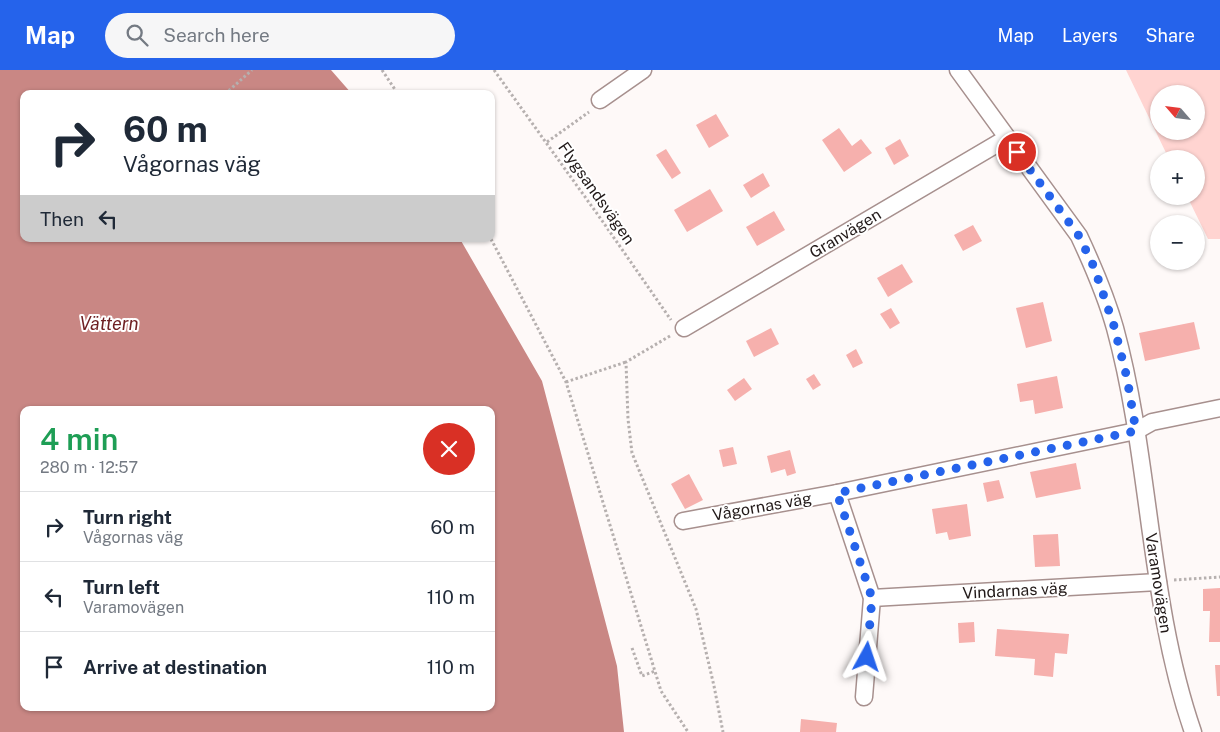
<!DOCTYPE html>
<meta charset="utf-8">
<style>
:root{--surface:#fff;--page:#f6f6f7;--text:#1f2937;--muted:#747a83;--line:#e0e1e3;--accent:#2563eb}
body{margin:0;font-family:"Public Sans",sans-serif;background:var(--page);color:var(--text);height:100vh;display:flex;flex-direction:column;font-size:19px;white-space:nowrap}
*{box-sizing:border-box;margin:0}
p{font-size:16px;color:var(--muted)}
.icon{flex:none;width:28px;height:28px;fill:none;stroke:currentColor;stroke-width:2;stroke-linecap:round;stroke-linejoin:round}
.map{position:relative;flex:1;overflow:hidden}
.sheet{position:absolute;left:20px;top:336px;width:475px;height:305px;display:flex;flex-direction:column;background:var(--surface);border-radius:10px;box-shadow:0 1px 4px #0004}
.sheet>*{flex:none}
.guide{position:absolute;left:20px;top:20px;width:475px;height:152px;border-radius:10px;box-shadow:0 1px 4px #0004;background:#fff;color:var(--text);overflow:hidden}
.needle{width:32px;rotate:298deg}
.fabs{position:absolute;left:1150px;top:15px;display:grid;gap:10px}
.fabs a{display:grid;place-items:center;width:55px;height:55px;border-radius:50%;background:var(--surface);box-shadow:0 1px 4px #0004;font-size:25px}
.pin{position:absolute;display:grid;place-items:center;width:42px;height:42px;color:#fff;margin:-21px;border:2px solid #fff;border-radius:50%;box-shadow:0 1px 5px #0007}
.me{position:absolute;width:55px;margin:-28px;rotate:5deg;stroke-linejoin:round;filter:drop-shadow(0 0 4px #0008)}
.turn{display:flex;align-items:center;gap:18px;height:105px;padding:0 20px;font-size:22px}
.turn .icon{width:65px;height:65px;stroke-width:2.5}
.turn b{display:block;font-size:35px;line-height:42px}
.then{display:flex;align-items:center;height:48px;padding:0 20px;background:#0003;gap:10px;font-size:19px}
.round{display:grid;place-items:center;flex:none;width:52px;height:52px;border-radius:26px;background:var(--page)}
.summary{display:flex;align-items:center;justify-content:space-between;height:85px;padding:0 20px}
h1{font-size:30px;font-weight:600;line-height:38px;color:#1e9e55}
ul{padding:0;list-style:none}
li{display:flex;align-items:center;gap:15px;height:70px;padding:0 20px;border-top:1px solid var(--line)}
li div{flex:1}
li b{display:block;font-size:19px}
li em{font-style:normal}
header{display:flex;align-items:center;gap:30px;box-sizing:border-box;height:70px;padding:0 25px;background:var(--accent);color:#fff}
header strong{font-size:24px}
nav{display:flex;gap:28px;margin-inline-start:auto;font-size:18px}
.search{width:350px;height:45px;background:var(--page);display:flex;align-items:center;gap:12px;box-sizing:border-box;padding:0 18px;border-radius:28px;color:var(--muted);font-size:19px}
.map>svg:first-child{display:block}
.green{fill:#ffd4d1;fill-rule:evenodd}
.water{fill:#c98784;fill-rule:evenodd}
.building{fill:#f6b0ad}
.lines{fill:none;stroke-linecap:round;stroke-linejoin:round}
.minor-casing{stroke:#a7908e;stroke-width:19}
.path{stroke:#b6b0af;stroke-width:3;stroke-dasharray:2.5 2.5;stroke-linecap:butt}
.minor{stroke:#fff;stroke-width:16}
.route{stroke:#2563eb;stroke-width:9;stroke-dasharray:0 16.2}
.labels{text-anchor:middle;stroke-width:4;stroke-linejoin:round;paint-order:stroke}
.street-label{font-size:16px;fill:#211918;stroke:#fff}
.water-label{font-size:18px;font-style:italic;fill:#6f2023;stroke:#fff}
</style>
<header>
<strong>Map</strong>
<div class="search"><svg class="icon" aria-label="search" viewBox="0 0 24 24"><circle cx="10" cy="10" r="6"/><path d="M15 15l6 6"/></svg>Search here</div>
<nav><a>Map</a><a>Layers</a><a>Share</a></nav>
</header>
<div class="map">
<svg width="1220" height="662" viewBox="0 0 1220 662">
<rect width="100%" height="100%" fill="#fef9f8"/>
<path class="green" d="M1126,0H1220V169H1208L1187,126H1196V89H1169ZM1159,24H1196V61H1159Z"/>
<path class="water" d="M0,0H331L352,24H24V169H460L542,311L617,596L624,662H0ZM24,340H491V638H24Z"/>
<g class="building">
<polygon points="716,44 729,66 709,78 696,55"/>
<polygon points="839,58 852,76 861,69 872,83 844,102 822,70"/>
<polygon points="900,69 909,86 894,95 885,78"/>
<polygon points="666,79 681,103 672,109 656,85"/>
<polygon points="763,103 770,116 751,128 743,115"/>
<polygon points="710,119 723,141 687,162 674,140"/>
<polygon points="774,141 785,160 757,176 746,157"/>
<polygon points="973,155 982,171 963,181 954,165"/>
<polygon points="902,194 913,212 888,227 877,208"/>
<polygon points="1043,232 1052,271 1026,278 1016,238"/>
<polygon points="891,238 900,253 890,259 880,244"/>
<polygon points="1194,252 1200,279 1145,291 1139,263"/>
<polygon points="771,258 779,274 754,287 746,271"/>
<polygon points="856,279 863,293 853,298 846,285"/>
<polygon points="814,304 821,315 813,320 806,309"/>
<polygon points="1057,306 1063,338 1035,344 1033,330 1020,332 1017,314"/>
<polygon points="744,308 752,319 735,331 727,320"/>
<polygon points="733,377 737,394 723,397 719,380"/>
<polygon points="790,380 796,403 787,406 785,399 771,403 767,386"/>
<polygon points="1076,393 1081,419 1036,428 1030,402"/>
<polygon points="689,404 703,430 685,439 671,414"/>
<polygon points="999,410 1004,428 987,432 983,413"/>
<polygon points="967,434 971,466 949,470 947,462 936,464 932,439"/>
<polygon points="1058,464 1060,496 1035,497 1033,465"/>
<polygon points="1220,518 1220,572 1209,572 1210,541 1203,541 1203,519"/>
<polygon points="974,552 975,572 959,573 958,553"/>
<polygon points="997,559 1069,564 1067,584 1055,583 1053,607 1034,605 1035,589 995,586"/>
<polygon points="1215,595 1220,595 1220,626 1217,626"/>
<polygon points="801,649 837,653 836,662 800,662"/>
</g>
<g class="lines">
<defs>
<g id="minor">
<path d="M958,0L1079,166C1093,196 1106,226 1115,258C1151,390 1148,532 1193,662"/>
<polyline points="600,30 643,0"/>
<polyline points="684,258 1007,68"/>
<polyline points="837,423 872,528 864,627"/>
<polyline points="683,451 837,423 1136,361 1152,352 1220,338"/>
<polyline points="872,528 1158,512"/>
</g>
</defs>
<use href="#minor" class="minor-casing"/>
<g class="path">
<polyline points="382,0 398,24"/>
<polyline points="494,0 603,152 671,250"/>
<polyline points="225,24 252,0"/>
<polyline points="547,72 589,42"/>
<polyline points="491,169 566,312 661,621 688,662"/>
<polyline points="670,266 626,292 628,349 632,383 696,539 714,616 723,662"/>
<polyline points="566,312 626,292"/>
<polyline points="1174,510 1220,507"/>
<polyline points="632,578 642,606 655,601"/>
</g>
<use href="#minor" class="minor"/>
</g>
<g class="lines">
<polyline class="route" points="867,587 872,528 837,423 1136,361 1127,308 1114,256 1094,197 1079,166 1017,82"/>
</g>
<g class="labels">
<g class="street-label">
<text transform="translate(597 123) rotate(55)" y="6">Flygsandsvägen</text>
<text transform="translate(845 163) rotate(-31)" y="6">Granvägen</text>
<text transform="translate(762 436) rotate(-10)" y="6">Vågornas väg</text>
<text transform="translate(1159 513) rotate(81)" y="6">Varamovägen</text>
<text transform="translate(1015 520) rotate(-3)" y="6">Vindarnas väg</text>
</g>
<g class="water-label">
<text x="109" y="260">Vättern</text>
</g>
</g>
</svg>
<div class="fabs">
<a><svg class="needle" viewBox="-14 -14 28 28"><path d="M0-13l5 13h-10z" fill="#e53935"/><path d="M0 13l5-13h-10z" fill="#747a83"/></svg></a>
<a>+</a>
<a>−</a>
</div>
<div class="pin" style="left:1017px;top:82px;background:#d93025"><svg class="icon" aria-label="arrive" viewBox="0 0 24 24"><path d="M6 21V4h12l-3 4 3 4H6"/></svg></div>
<svg class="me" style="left:867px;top:587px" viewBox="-20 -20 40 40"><path d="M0-17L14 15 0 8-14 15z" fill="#2563eb" stroke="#fff" stroke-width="4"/></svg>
<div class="guide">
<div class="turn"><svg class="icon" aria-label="right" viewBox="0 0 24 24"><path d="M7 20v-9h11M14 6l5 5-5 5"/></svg><div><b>60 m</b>Vågornas väg</div></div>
<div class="then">Then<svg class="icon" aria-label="left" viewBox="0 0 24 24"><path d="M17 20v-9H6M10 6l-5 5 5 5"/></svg></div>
</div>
<section class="sheet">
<div class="summary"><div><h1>4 min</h1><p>280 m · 12:57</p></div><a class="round" style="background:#d93025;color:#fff"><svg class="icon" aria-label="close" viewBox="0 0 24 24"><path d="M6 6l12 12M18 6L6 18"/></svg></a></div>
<ul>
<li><svg class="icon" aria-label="right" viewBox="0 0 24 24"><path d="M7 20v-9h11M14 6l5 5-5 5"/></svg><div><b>Turn right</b><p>Vågornas väg</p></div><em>60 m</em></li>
<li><svg class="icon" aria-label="left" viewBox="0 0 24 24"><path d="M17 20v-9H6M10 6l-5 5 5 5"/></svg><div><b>Turn left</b><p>Varamovägen</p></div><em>110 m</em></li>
<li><svg class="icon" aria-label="arrive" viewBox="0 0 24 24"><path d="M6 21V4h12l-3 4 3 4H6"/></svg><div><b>Arrive at destination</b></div><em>110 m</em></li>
</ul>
</section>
</div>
